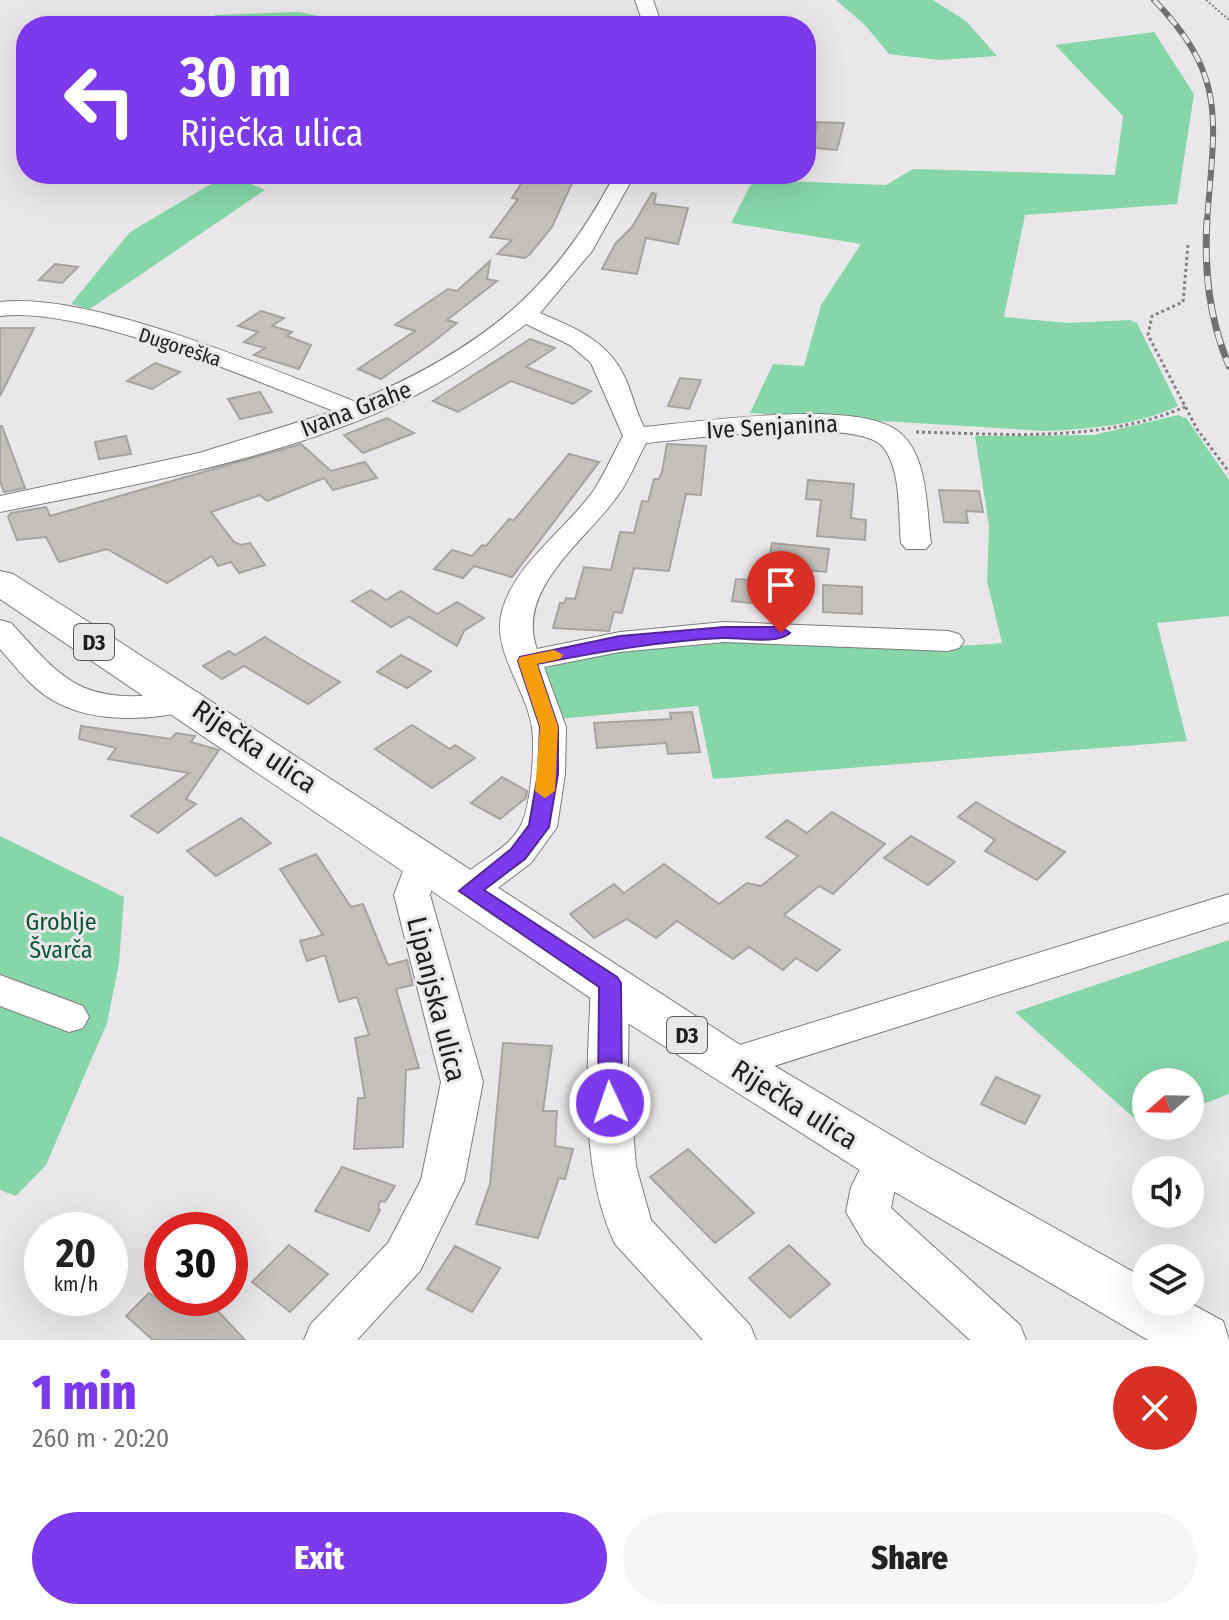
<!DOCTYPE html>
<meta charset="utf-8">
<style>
:root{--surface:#fff;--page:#f6f6f6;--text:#222;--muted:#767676;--accent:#7c3aed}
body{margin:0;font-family:"Fira Sans Condensed",sans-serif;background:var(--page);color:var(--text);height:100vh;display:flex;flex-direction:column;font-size:30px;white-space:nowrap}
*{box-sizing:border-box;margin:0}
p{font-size:26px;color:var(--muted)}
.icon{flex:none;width:44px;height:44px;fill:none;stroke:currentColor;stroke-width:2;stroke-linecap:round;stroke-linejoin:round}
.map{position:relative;height:1340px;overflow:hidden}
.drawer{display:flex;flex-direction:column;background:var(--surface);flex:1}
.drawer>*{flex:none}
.hud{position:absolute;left:16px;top:16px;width:800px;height:168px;border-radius:32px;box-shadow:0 8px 32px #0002;background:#7c3aed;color:#fff;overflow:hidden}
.needle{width:52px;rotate:250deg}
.tools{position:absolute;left:1132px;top:1068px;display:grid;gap:16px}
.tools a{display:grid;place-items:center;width:72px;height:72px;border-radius:50%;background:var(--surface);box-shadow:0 8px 32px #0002;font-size:40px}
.speed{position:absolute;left:24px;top:1212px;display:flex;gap:16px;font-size:40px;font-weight:700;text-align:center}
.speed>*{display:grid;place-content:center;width:104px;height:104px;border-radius:50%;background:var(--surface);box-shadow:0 8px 32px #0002;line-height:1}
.speed small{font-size:20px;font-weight:400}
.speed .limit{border:12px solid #d22;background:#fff;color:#111}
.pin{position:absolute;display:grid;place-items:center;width:68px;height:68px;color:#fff;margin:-82px -34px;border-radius:50% 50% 50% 0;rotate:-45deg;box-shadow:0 0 8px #0007}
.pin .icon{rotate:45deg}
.me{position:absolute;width:88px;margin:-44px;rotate:357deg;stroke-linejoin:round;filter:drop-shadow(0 0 6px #0008)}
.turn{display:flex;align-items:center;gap:28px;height:168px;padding:0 32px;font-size:36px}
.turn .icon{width:104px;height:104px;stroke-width:2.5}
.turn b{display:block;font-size:56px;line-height:68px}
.round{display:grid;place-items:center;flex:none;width:84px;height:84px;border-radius:42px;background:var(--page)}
.overview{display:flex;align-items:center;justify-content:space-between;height:136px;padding:0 32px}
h1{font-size:48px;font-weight:800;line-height:60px;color:var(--accent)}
.cta{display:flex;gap:16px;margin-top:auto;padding:16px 32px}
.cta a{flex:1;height:92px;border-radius:48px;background:var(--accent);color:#fff;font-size:32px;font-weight:800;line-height:92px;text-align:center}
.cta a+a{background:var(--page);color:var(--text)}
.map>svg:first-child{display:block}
.green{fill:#86d6a9}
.building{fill:#c3bfba;stroke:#a7a39f;stroke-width:2}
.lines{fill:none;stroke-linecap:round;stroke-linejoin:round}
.minor-casing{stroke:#7e7a7f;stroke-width:2}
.major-casing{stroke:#7e7a7f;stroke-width:2}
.path-far1{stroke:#848285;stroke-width:2;stroke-dasharray:2 2;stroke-linecap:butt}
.path{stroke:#848285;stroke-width:3;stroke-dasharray:3 3;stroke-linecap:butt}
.minor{fill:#fff;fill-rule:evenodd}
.major{fill:#fff;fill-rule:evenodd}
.rail-far1-casing{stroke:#737073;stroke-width:6}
.rail-casing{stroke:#737073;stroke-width:7}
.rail-far1{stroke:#eae7eb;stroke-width:4;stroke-dasharray:11;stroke-linecap:butt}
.rail{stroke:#eae7eb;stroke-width:5;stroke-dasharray:14;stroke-linecap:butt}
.route{fill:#7c3aed;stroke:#51269a;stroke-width:2}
.slow{fill:#f59e0b}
.labels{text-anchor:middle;stroke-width:6;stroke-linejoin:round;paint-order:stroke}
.far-street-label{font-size:20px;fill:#201e20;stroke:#eae7eb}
.shield{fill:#eae7eb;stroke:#5d5a5d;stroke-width:2}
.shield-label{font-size:22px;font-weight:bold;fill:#201e20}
.street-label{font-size:24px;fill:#201e20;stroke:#eae7eb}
.park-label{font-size:24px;fill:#0d5535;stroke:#eae7eb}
.near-street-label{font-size:28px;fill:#201e20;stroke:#eae7eb}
</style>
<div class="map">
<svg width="1229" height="1340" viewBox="0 0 1229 1340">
<rect width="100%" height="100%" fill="#eae7eb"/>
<g class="green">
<polygon points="836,0 933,0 966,21 997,56 939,60 889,54 865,25"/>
<path d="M298,12L370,25C331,30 291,18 252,21L262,26H203L215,15Z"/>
<path d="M1154,32L1194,94L1177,204L1025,215L1004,317L1068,323L1130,320L1137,323L1178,406C1138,425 1089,429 1045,431L750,413L773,364L804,366L821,305L861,244L731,223L753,180L886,185L913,169L1115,175L1123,116L1055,45Z"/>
<polygon points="228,174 265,190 90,309 71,304 130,232"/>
<path d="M1178,415L1187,419L1229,480V616L1157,623L1187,741L713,779L698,706L558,719L542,669C616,650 694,633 771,636C848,639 925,651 1002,643L987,581L989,526L975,436L1094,435Z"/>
<polygon points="0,836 124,897 119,963 107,1023 46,1165 16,1196 0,1190"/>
<polygon points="1229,940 1229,1094 1190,1109 1190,1082 1146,1082 1143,1126 1015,1012"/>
</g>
<g class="building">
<polygon points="817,122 844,123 837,150 814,148"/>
<polygon points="527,175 574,179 552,227 530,254 525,258 497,254 512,240 490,237 518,199 512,198"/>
<polygon points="652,193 656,194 654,204 688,208 678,244 646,238 637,274 602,269 615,244 632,227"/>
<polygon points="490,261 487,279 497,281 447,320 457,323 428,346 381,379 358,369 415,331 395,325 448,289 457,291"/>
<polygon points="55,264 78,267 62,283 39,280"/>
<polygon points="261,311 284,318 272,326 292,332 287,336 311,345 299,369 254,355 265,348 244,342 258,332 238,326"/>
<polygon points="0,328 34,328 0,396"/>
<polygon points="530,339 555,348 526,367 591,391 573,404 511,381 458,412 433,401"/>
<polygon points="155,363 180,372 152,389 127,381"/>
<polygon points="680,378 701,380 689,409 668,406"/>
<polygon points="260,392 272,412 240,419 228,399"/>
<polygon points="387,418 414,433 363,453 344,435"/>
<polygon points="0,426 2,426 25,488 4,492 0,481"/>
<polygon points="126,436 131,454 99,459 95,442"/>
<polygon points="301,444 331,471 365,462 377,478 333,490 324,478 267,501 260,495 211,512 234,542 241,545 250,543 265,565 239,573 231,562 218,566 212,556 167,583 107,549 59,562 46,537 17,540 8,517 11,513 46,507 50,516"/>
<polygon points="667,444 706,446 701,495 686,494 669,571 634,568 622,613 614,612 609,631 553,628 560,603 564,603 566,598 575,599 584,567 611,570 620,532 634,533 642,501 648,502 654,479 659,479 662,472"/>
<polygon points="569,454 599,462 512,577 474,566 463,578 434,569 452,550 472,556 482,545 486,546 509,519 514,520"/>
<polygon points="808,480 854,484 851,518 866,520 865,540 817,536 821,500 806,499"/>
<polygon points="939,490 979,491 983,512 966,511 968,523 944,522"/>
<polygon points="772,543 829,549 826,572 786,568 782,606 732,601 736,579 765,581"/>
<polygon points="823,585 862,587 862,614 823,612"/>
<polygon points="371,590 386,600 401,591 437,614 457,602 484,618 464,631 457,646 409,617 391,627 352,601"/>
<polygon points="265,637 299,658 340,682 308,704 244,666 222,679 203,666 229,651 235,655"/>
<polygon points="401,655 431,671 407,688 377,672"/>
<polygon points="692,712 700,752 668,754 666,743 597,748 594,723 671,719 670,713"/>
<polygon points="412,725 450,749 455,745 475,758 432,788 375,749"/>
<polygon points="81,726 171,739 176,733 195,736 191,742 219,750 186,799 196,804 158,833 131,816 189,773 108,759 116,748 79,739"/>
<polygon points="502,777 527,791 526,798 500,819 471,803"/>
<polygon points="976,802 1014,824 1065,852 1037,880 985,851 995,840 958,817"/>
<polygon points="832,812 885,844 833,894 819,886 784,915 840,950 817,971 796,958 783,970 749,947 733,959 677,921 656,938 627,919 594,938 570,914 614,884 624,893 664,864 719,904 747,883 761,886 798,856 766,837 787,820 807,833"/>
<polygon points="241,818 271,843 216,876 187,851"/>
<polygon points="911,836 955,862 928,885 884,858"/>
<polygon points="316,854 351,907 363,904 388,965 407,960 413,985 396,989 419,1068 406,1070 403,1147 354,1149 358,1098 365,1098 355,1038 369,1035 357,997 339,1002 325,955 307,961 300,941 323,935 280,869"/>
<polygon points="503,1043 552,1046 543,1111 557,1111 555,1146 573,1149 565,1179 559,1178 538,1238 476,1224 490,1184"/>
<polygon points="996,1077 1040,1096 1025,1124 981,1104"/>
<polygon points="688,1149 754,1213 715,1243 650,1177"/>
<polygon points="342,1167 395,1186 385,1202 380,1201 378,1209 380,1210 369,1231 315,1211"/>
<polygon points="289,1245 328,1274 290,1312 252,1282"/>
<polygon points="789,1245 830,1284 790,1318 749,1278"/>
<polygon points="455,1246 500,1268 472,1312 427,1289"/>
<polygon points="149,1293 173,1309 188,1298 227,1298 215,1308 245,1340 153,1340 126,1316"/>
</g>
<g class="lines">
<defs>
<g id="minor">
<polygon points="635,0 653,0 662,26 644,26"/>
<path d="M615,174H635L592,251L540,313C576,328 610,342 626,380C633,396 636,412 644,427C698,422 858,398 899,432C929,456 926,510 931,543L926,549H906L901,543C898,514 902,471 883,447C858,416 687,439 646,443C636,461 629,482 616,498C584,542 515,590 537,649L620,632L724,622L948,631L959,634L964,641L959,648L948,651L724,642L620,652L544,667L566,727L565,774L557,827L531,863L482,900L469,904L456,900L451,891C467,863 506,855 521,825C531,806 535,749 532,728C527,690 491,650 502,611C515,563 566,530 594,490C605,473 613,454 623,436L591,363L570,345L526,324C490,351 454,376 414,396C285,459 139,484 0,512V496L199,453L334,411C250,379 85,306 0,316V302C90,291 268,368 356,402C479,350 553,293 615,174Z"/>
<path d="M0,620L11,623C52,667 73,699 139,696C160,695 181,688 201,694L205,701L201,708C155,720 96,725 54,701C32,689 16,667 0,649Z"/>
<polygon points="424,846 437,850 442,859 430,895 483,1082 464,1181 420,1271 357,1340 304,1340 310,1325 388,1243 421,1180 441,1082 394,895 411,850"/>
<polygon points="1229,894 1229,922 730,1080 716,1076 710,1064 716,1052 730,1048"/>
<path d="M610,968L624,972L629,983L628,1071L636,1166L651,1220L750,1325L756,1340H703L615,1244C578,1165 588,1067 591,983L596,972Z"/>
<polygon points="0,975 83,1006 89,1017 83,1028 69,1032 0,1006"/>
<polygon points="886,1143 901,1148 907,1161 895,1187 891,1208 1020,1325 1026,1340 970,1340 865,1244 846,1212 851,1187 871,1148"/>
</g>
<polygon id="major" points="0,571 13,574 106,633 751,1052 926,1156 1146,1279 1146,1302 1188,1302 1223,1321 1229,1340 1148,1340 888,1188 623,1020 0,599"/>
</defs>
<use href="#minor" class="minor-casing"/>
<use href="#major" class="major-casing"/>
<polyline class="path-far1" points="1206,0 1229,20"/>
<g class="path">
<polyline points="1188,245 1183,302 1152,316 1148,335 1197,429 1229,472"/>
<path d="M916,432C1007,434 1099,443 1185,407"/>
</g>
<use href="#minor" class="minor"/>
<use href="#major" class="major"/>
<defs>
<path id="rail-far1" d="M1154,0C1229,78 1214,121 1207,222"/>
<path id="rail" d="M1207,220C1204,271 1209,318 1229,366"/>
</defs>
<use href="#rail-far1" class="rail-far1-casing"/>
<use href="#rail" class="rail-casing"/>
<use href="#rail-far1" class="rail-far1"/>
<use href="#rail" class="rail"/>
</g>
<path class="route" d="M724,627H781L790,633C777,645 741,637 723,638C660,641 599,652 537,664L558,727V774L549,827L525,859L484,890L617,977L621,983L622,1103L618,1109L610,1112L601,1109L598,1103L599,987L459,891L511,849L529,825L538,774L540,727L518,661L520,657L620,636Z"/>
<polygon class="slow" points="554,650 563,655 560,659 537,664 558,727 555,791 545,798 535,791 540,727 518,661 520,657"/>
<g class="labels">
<g class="far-street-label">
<text transform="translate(180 347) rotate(18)" y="7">Dugoreška</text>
</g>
<g class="shield">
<rect x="74" y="624" width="40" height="36" rx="6"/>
<rect x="667" y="1017" width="40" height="36" rx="6"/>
</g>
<g class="shield-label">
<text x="94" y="650">D3</text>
<text x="687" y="1043">D3</text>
</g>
<g class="street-label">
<text transform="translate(356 409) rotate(-21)" y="8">Ivana Grahe</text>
<text transform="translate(772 427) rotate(-3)" y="8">Ive Senjanina</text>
</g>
<g class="park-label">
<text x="61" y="930">Groblje<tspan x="61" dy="28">Švarča</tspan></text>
</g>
<g class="near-street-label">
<text transform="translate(255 746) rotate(34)" y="10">Riječka ulica</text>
<text transform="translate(437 999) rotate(76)" y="10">Lipanjska ulica</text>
<text transform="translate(795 1104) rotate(32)" y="10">Riječka ulica</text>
</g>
</g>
</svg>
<div class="tools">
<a><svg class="needle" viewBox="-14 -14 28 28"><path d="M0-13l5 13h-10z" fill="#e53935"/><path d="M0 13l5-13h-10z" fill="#767676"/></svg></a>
<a><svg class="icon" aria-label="sound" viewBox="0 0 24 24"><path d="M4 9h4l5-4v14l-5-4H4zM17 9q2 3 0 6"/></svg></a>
<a><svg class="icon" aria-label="layers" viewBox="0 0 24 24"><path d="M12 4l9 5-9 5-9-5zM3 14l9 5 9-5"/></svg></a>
</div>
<div class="speed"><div>20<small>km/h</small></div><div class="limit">30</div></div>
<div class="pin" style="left:781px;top:633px;background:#d93025"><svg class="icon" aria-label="arrive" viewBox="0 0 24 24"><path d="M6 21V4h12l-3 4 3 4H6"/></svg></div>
<svg class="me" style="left:610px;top:1103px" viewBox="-20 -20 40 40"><circle r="17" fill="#7c3aed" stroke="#fff" stroke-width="3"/><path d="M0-11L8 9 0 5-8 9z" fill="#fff"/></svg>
<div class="hud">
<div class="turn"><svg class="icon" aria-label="left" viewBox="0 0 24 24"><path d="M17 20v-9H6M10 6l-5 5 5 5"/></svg><div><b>30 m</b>Riječka ulica</div></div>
</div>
</div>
<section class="drawer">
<div class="overview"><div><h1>1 min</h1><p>260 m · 20:20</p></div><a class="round" style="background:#d93025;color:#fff"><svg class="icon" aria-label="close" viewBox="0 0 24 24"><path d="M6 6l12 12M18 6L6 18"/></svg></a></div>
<div class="cta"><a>Exit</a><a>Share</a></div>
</section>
